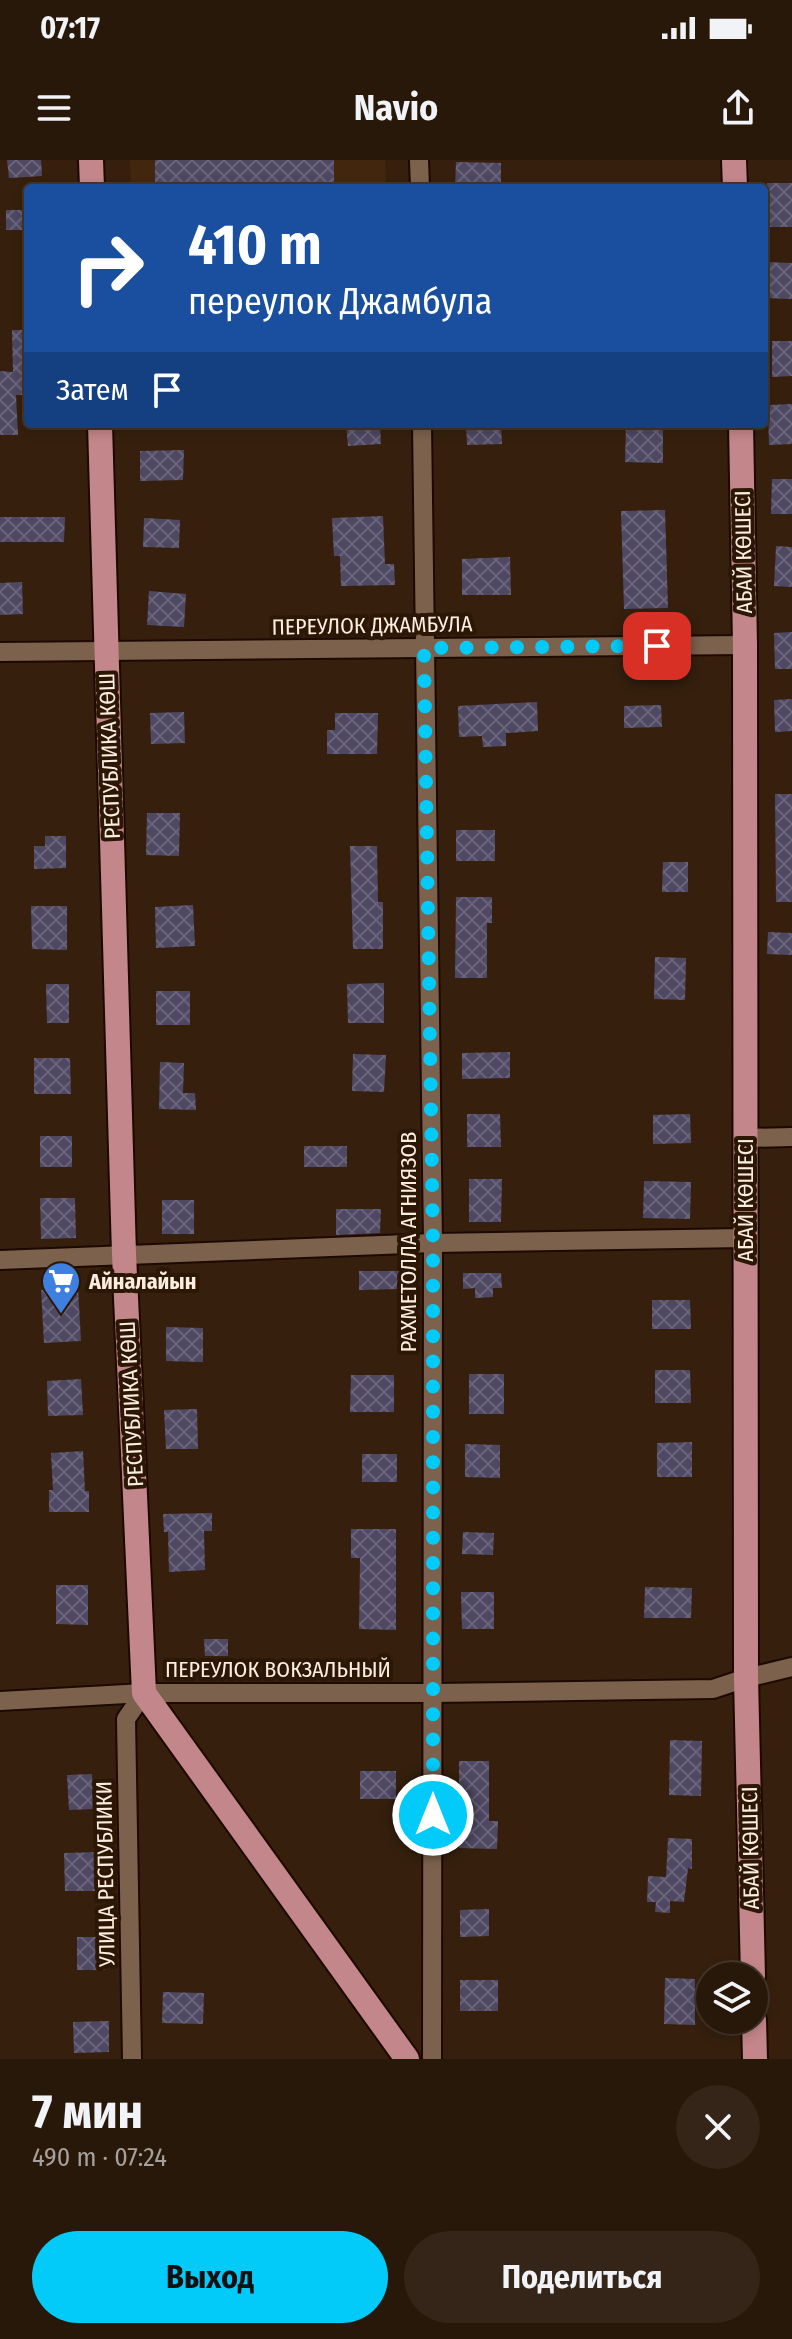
<!DOCTYPE html>
<html lang="ru">
<meta charset="utf-8">
<style>
:root{--surface:#28180a;--page:#342518;--text:#f1f3f6;--muted:#a5a09c;--line:#44372b;--accent:#02cbf9}
body{margin:0;font-family:"Fira Sans Condensed",sans-serif;background:var(--page);color:var(--text);height:100vh;display:flex;flex-direction:column;font-size:30px;white-space:nowrap}
*{box-sizing:border-box;margin:0}
p{font-size:26px;color:var(--muted)}
.icon{flex:none;width:44px;height:44px;fill:none;stroke:currentColor;stroke-width:2;stroke-linecap:round;stroke-linejoin:round}
.map{position:relative;height:1899px;overflow:hidden}
.drawer{display:flex;flex-direction:column;background:var(--surface);flex:1}
.drawer>*{flex:none}
.banner{position:absolute;left:24px;top:24px;width:744px;height:244px;border-radius:8px;box-shadow:0 4px 12px #0003,0 0 0 2px var(--line);background:#1a4fa0;color:#fff;overflow:hidden}
.fabs{position:absolute;left:696px;top:1802px;display:grid;gap:16px}
.fabs a{display:grid;place-items:center;width:72px;height:72px;border-radius:50%;background:var(--surface);box-shadow:0 4px 12px #0003,0 0 0 2px var(--line);font-size:40px}
.pin{position:absolute;display:grid;place-items:center;width:68px;height:68px;color:#fff;margin:-34px;border-radius:16px;box-shadow:0 4px 12px #0006}
.me{position:absolute;width:88px;margin:-44px;rotate:0deg;stroke-linejoin:round;filter:drop-shadow(0 0 6px #0008)}
.turn{display:flex;align-items:center;gap:28px;height:168px;padding:0 32px;font-size:36px}
.turn .icon{width:104px;height:104px;stroke-width:2.5}
.turn b{display:block;font-size:56px;line-height:68px}
.then{display:flex;align-items:center;height:76px;padding:0 32px;background:#0003;gap:16px;font-size:30px}
.round{display:grid;place-items:center;flex:none;width:84px;height:84px;border-radius:42px;background:var(--page)}
.head{display:flex;align-items:center;justify-content:space-between;height:136px;padding:0 32px}
h1{font-size:48px;font-weight:700;line-height:60px}
.button{display:flex;gap:16px;margin-top:auto;padding:16px 32px}
.button a{flex:1;height:92px;border-radius:48px;background:var(--accent);color:#111;font-size:32px;font-weight:700;line-height:92px;text-align:center}
.button a+a{background:var(--page);color:var(--text)}
.status{display:flex;justify-content:space-between;align-items:center;height:56px;padding:0 40px;background:var(--surface);direction:ltr}
.status svg{height:22px;fill:currentColor}
header{display:flex;justify-content:space-between;align-items:center;height:104px;padding:0 32px;background:var(--surface);font-size:36px;font-weight:700}
.map>svg:first-child{display:block}
.built{fill:#42270e}
.building{fill:url(#building-cross-hatch)}
.lines{fill:none;stroke-linecap:round;stroke-linejoin:round}
.minor-casing{stroke:#1d0900;stroke-width:22}
.major-casing{stroke:#1d0900;stroke-width:28}
.minor{stroke:#7c624d;stroke-width:18}
.major{stroke:#c3868a;stroke-width:24}
.route{stroke:#02cbf9;stroke-width:14;stroke-dasharray:0 25.2}
.labels{text-anchor:middle;stroke-width:8;stroke-linejoin:round;paint-order:stroke}
.street-label{font-size:22px;fill:#fcede1;stroke:#2c1604}
.poi-label{font-size:22px;font-weight:bold;fill:#fcede1;stroke:#2c1604;text-anchor:start}
</style>
<div class="status"><b>07:17</b><svg viewBox="0 0 49 12"><path d="M0 12V9h3v3zM5 12V6h3v6zM10 12V3h3v9zM15 12V0h3v12zM26 1h20v11H26zM47 4h2v5h-2z"/></svg></div>
<header><svg class="icon" aria-label="menu" viewBox="0 0 24 24"><path d="M4 6h16M4 12h16M4 18h16"/></svg>Navio<svg class="icon" aria-label="share" viewBox="0 0 24 24"><path d="M12 15V3M7 8l5-5 5 5M5 13v7h14v-7"/></svg></header>
<div class="map">
<svg width="792" height="1899" viewBox="0 0 792 1899">
<defs>
<pattern id="building-cross-hatch" width="8" height="8" patternUnits="userSpaceOnUse" patternTransform="scale(2)"><rect width="8" height="8" fill="#4e4863"/><path d="M0 0l8 8M0 8l8-8" fill="none" stroke="#686379"/></pattern>
</defs>
<rect width="100%" height="100%" fill="#36200d"/>
<polygon class="built" points="130,0 385,0 386,28 131,28"/>
<g class="building">
<polygon points="7,0 41,0 42,16 9,18"/>
<rect x="155" y="0" width="179" height="28"/>
<polygon points="456,2 501,3 501,28 455,28"/>
<polygon points="767,23 792,23 792,67 766,67"/>
<rect x="6" y="50" width="22" height="20"/>
<polygon points="764,102 792,103 792,139 764,138"/>
<polygon points="12,170 28,170 28,235 16,235 18,275 0,275 0,211 13,212"/>
<polygon points="772,181 792,181 792,216 772,217"/>
<polygon points="792,244 792,284 769,285 768,245"/>
<polygon points="346,264 380,264 381,284 348,286"/>
<polygon points="466,264 501,264 502,284 467,285"/>
<polygon points="626,264 663,264 663,303 625,302"/>
<polygon points="184,290 183,320 140,321 140,291"/>
<polygon points="772,319 792,319 792,354 771,354"/>
<polygon points="665,350 668,448 624,449 621,351"/>
<polygon points="383,356 385,404 394,404 395,425 341,426 340,396 334,396 332,358"/>
<polygon points="0,357 65,357 64,382 0,382"/>
<polygon points="144,358 180,360 179,388 143,387"/>
<polygon points="776,386 792,387 792,427 774,426"/>
<polygon points="510,397 511,435 462,435 462,399"/>
<polygon points="22,422 23,454 0,455 0,423"/>
<polygon points="149,431 186,434 184,467 147,465"/>
<polygon points="792,472 792,509 775,509 774,473"/>
<polygon points="792,539 792,571 775,572 774,540"/>
<polygon points="537,542 538,571 506,573 506,586 483,587 482,576 459,577 458,546"/>
<polygon points="661,545 662,567 624,568 624,546"/>
<polygon points="184,552 185,583 151,584 150,553"/>
<polygon points="335,553 378,553 377,594 327,594 327,570 335,570"/>
<polygon points="775,634 792,634 792,742 776,742"/>
<polygon points="147,653 180,653 179,696 146,695"/>
<rect x="456" y="670" width="39" height="31"/>
<polygon points="45,676 66,676 66,708 34,709 34,686 45,686"/>
<polygon points="350,686 377,686 378,742 383,742 383,789 353,789"/>
<polygon points="663,702 688,702 688,732 662,732"/>
<polygon points="456,737 492,737 492,763 487,763 487,818 455,818"/>
<polygon points="193,745 195,786 156,788 155,747"/>
<polygon points="31,746 67,746 67,790 32,789"/>
<polygon points="768,772 792,773 792,795 767,794"/>
<polygon points="655,797 686,798 685,840 654,839"/>
<polygon points="384,823 384,863 348,863 347,824"/>
<polygon points="46,824 69,824 69,863 47,863"/>
<rect x="156" y="831" width="34" height="34"/>
<polygon points="510,892 510,918 462,919 462,893"/>
<polygon points="353,894 386,895 384,932 352,931"/>
<polygon points="34,898 70,898 71,934 34,934"/>
<polygon points="160,902 184,903 183,933 195,933 196,950 159,949"/>
<polygon points="467,954 500,954 501,987 467,987"/>
<polygon points="690,954 691,983 653,984 653,955"/>
<rect x="40" y="976" width="32" height="31"/>
<rect x="304" y="986" width="43" height="21"/>
<polygon points="469,1019 502,1019 501,1062 469,1062"/>
<polygon points="644,1021 691,1022 690,1059 643,1058"/>
<polygon points="40,1038 75,1038 76,1078 41,1079"/>
<rect x="162" y="1040" width="32" height="34"/>
<polygon points="336,1049 381,1049 380,1073 336,1075"/>
<polygon points="359,1111 399,1111 399,1129 359,1130"/>
<polygon points="463,1113 501,1113 502,1128 493,1128 493,1137 475,1138 475,1128 463,1129"/>
<polygon points="78,1127 81,1181 44,1183 41,1130"/>
<polygon points="652,1140 690,1140 691,1169 652,1169"/>
<polygon points="166,1167 203,1168 203,1202 166,1201"/>
<polygon points="655,1210 690,1210 691,1243 655,1243"/>
<rect x="469" y="1214" width="35" height="40"/>
<polygon points="351,1215 394,1215 394,1252 350,1252"/>
<polygon points="81,1219 83,1255 48,1256 47,1221"/>
<polygon points="197,1249 198,1289 166,1289 164,1250"/>
<polygon points="692,1282 692,1317 657,1317 657,1283"/>
<polygon points="465,1284 500,1285 500,1318 465,1317"/>
<polygon points="83,1291 85,1331 89,1331 89,1352 49,1352 49,1330 53,1330 51,1293"/>
<rect x="362" y="1294" width="35" height="28"/>
<polygon points="212,1353 212,1371 204,1371 205,1410 169,1412 168,1372 164,1372 163,1354"/>
<polygon points="351,1369 396,1369 396,1470 359,1469 360,1398 351,1398"/>
<polygon points="463,1372 494,1373 493,1395 462,1394"/>
<polygon points="56,1425 88,1425 88,1465 56,1464"/>
<polygon points="645,1427 692,1428 691,1458 644,1458"/>
<polygon points="461,1432 494,1432 494,1469 462,1469"/>
<polygon points="204,1479 228,1479 228,1496 205,1496"/>
<polygon points="670,1580 702,1581 701,1636 669,1635"/>
<polygon points="459,1601 489,1601 489,1661 498,1661 497,1689 459,1688"/>
<rect x="360" y="1611" width="36" height="28"/>
<polygon points="92,1614 93,1649 69,1650 67,1615"/>
<polygon points="668,1678 692,1679 692,1709 688,1708 684,1742 670,1741 670,1753 655,1752 656,1742 647,1742 648,1716 666,1717"/>
<polygon points="99,1692 99,1731 65,1731 64,1693"/>
<polygon points="489,1749 489,1776 460,1777 460,1750"/>
<rect x="77" y="1777" width="28" height="33"/>
<polygon points="665,1818 695,1819 695,1865 664,1864"/>
<rect x="460" y="1820" width="38" height="31"/>
<polygon points="163,1832 204,1833 203,1864 162,1863"/>
<polygon points="109,1861 109,1892 74,1893 73,1862"/>
</g>
<g class="lines">
<defs>
<g id="minor">
<polyline points="419,0 420,28"/>
<polyline points="422,264 433,1083 432,1899"/>
<polyline points="0,492 745,485"/>
<polyline points="745,978 792,977"/>
<polyline points="0,1100 433,1083 745,1078"/>
<polyline points="0,1541 144,1533 434,1533 713,1529 746,1518 792,1507"/>
<polyline points="132,1899 126,1559 144,1533"/>
</g>
<g id="major">
<polyline points="91,0 92,28"/>
<polyline points="734,0 735,28"/>
<polyline points="100,264 124,1094 144,1533 407,1899"/>
<polyline points="741,264 745,485 746,1518 753,1816"/>
<polyline points="754,1860 755,1899"/>
</g>
</defs>
<use href="#minor" class="minor-casing"/>
<use href="#major" class="major-casing"/>
<use href="#minor" class="minor"/>
<use href="#major" class="major"/>
</g>
<g class="lines">
<polyline class="route" points="433,1655 433,1083 424,488 657,486"/>
</g>
<defs>
<symbol id="supermarket-pin" viewBox="-11 -11 22 30"><path d="M0 17L-7.5 6A9.5 9.5 0 1 1 7.5 6Z" fill="#3f7fe0" stroke="#2c1604"/><path d="M-6-5.5h2.5l.6 2H6L4.5 2H-2.5L-4.4-4H-6ZM-1.5 3.2a1.3 1.3 0 1 0 .1 0ZM3 3.2a1.3 1.3 0 1 0 .1 0Z" fill="#fff"/></symbol>
</defs>
<g fill-rule="evenodd">
<use href="#supermarket-pin" x="39" y="1099" width="44" height="60"/>
</g>
<g class="labels">
<g class="street-label">
<text transform="translate(743 392) rotate(-91)" y="8">АБАЙ КӨШЕСІ</text>
<text transform="translate(372 465) rotate(-1)" y="8">ПЕРЕУЛОК ДЖАМБУЛА</text>
<text transform="translate(109 596) rotate(-92)" y="8">РЕСПУБЛИКА КӨШ</text>
<text transform="translate(745 1040) rotate(-90)" y="8">АБАЙ КӨШЕСІ</text>
<text transform="translate(408 1082) rotate(-90)" y="8">РАХМЕТОЛЛА АГНИЯЗОВ</text>
<text transform="translate(131 1244) rotate(-93)" y="8">РЕСПУБЛИКА КӨШ</text>
<text x="278" y="1517">ПЕРЕУЛОК ВОКЗАЛЬНЫЙ</text>
<text transform="translate(750 1688) rotate(-91)" y="8">АБАЙ КӨШЕСІ</text>
<text transform="translate(105 1714) rotate(-91)" y="8">УЛИЦА РЕСПУБЛИКИ</text>
</g>
<g class="poi-label">
<text x="89" y="1129">Айналайын</text>
</g>
</g>
</svg>
<div class="fabs">
<a><svg class="icon" aria-label="layers" viewBox="0 0 24 24"><path d="M12 4l9 5-9 5-9-5zM3 14l9 5 9-5"/></svg></a>
</div>
<div class="pin" style="left:657px;top:486px;background:#d93025"><svg class="icon" aria-label="arrive" viewBox="0 0 24 24"><path d="M6 21V4h12l-3 4 3 4H6"/></svg></div>
<svg class="me" style="left:433px;top:1655px" viewBox="-20 -20 40 40"><circle r="17" fill="#02cbf9" stroke="#fff" stroke-width="3"/><path d="M0-11L8 9 0 5-8 9z" fill="#fff"/></svg>
<div class="banner">
<div class="turn"><svg class="icon" aria-label="right" viewBox="0 0 24 24"><path d="M7 20v-9h11M14 6l5 5-5 5"/></svg><div><b>410 m</b>переулок Джамбула</div></div>
<div class="then">Затем<svg class="icon" aria-label="arrive" viewBox="0 0 24 24"><path d="M6 21V4h12l-3 4 3 4H6"/></svg></div>
</div>
</div>
<section class="drawer">
<div class="head"><div><h1>7 мин</h1><p>490 m · 07:24</p></div><a class="round"><svg class="icon" aria-label="close" viewBox="0 0 24 24"><path d="M6 6l12 12M18 6L6 18"/></svg></a></div>
<div class="button"><a>Выход</a><a>Поделиться</a></div>
</section>
